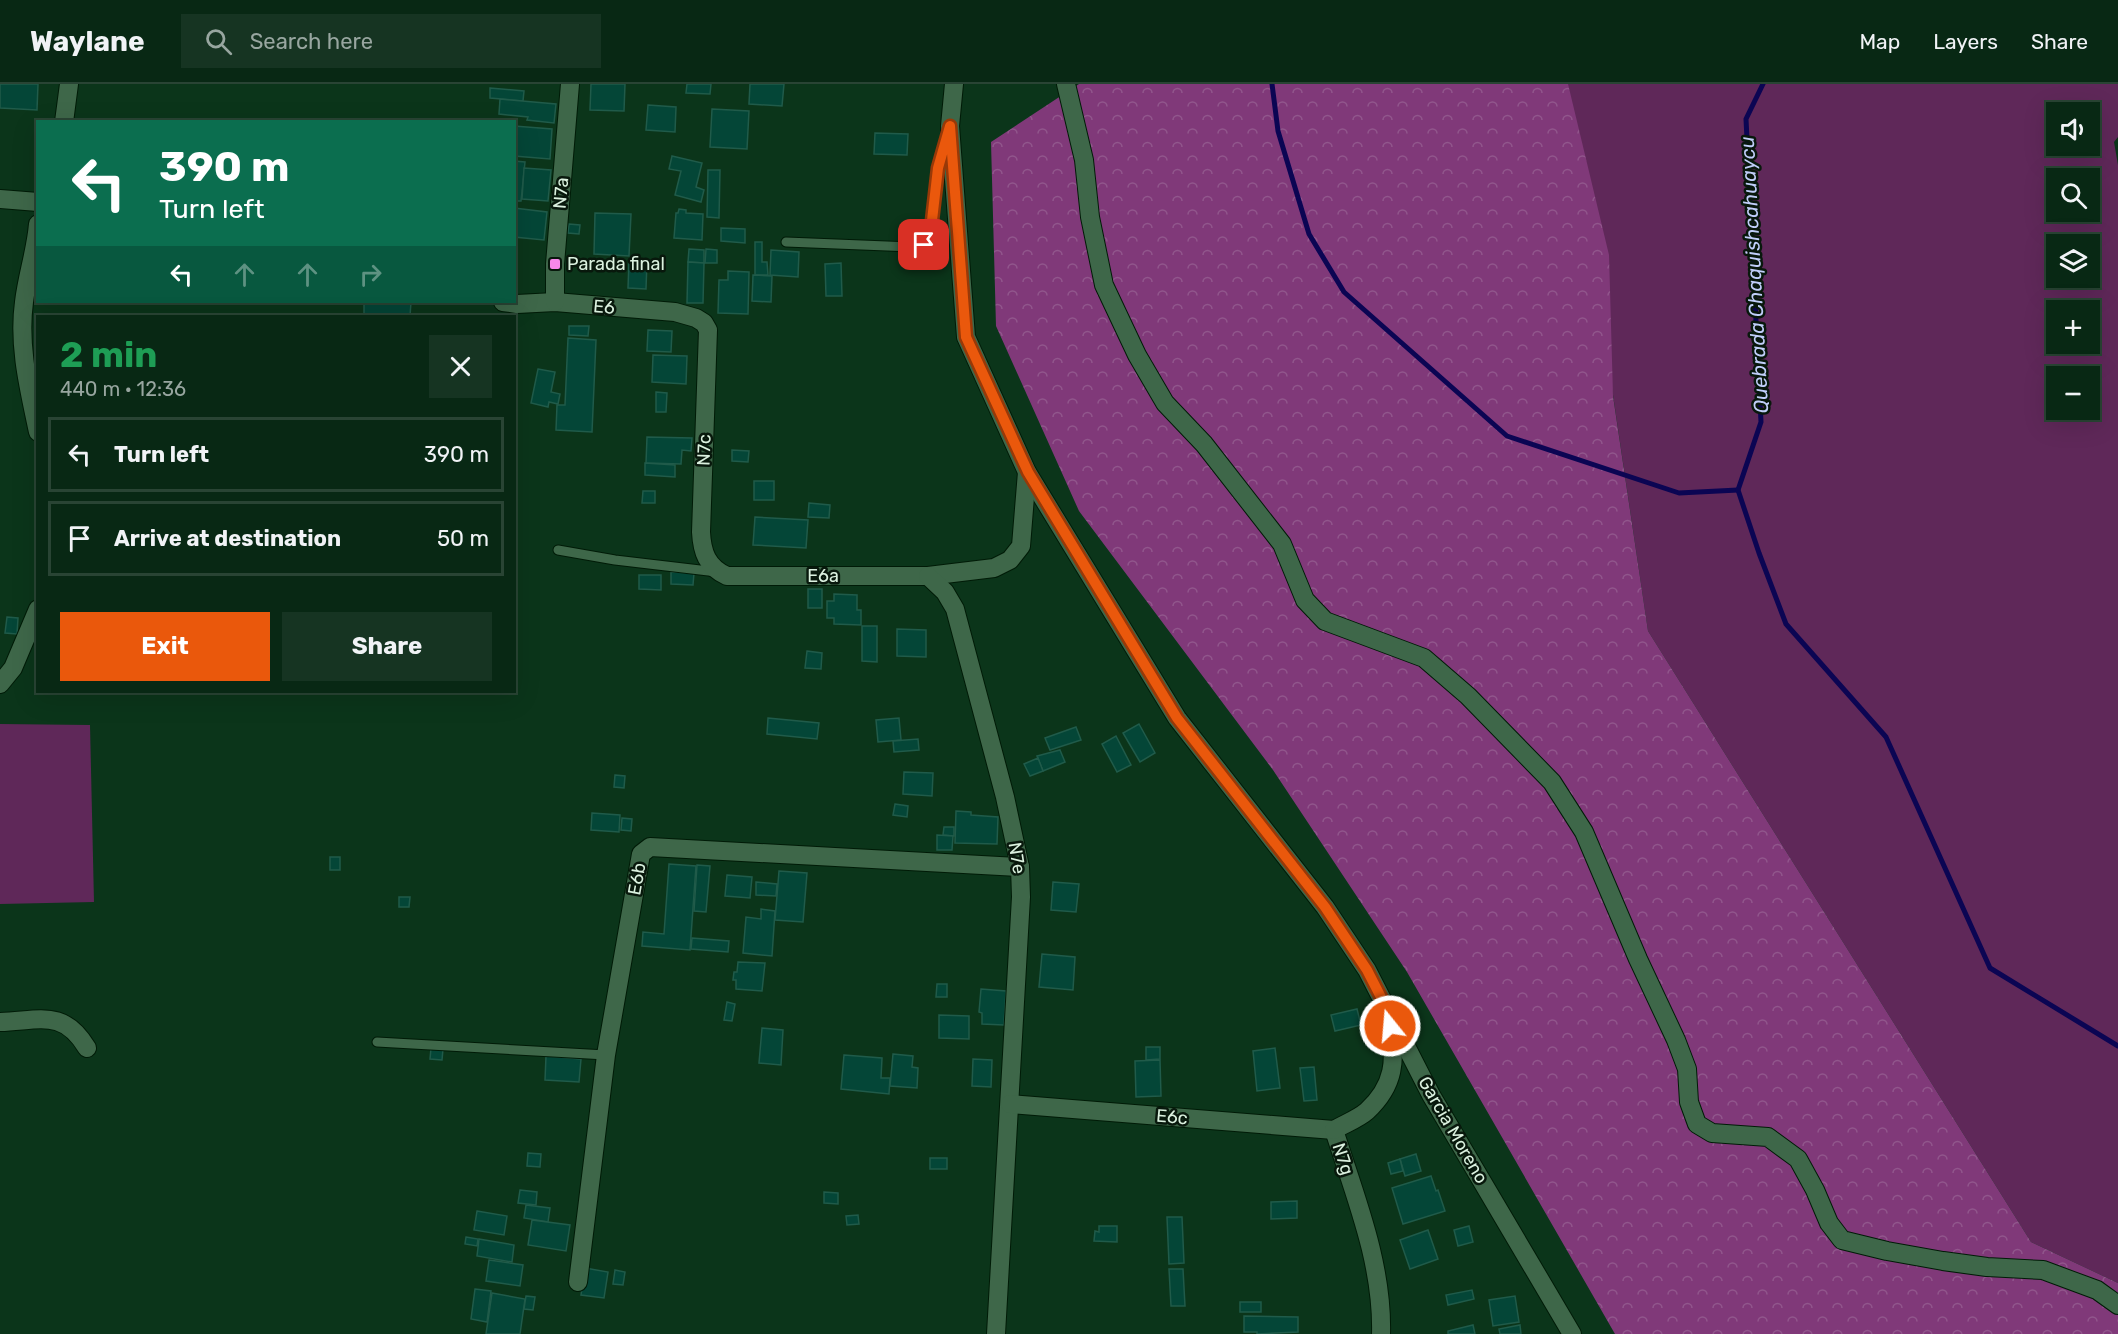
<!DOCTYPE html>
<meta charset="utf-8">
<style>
:root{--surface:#082814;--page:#163422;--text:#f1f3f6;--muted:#98a6a0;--line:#294434;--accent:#ea580c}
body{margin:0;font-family:Rubik,sans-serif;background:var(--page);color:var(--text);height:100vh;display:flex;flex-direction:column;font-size:22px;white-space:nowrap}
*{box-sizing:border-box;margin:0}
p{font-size:20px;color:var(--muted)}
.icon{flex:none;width:33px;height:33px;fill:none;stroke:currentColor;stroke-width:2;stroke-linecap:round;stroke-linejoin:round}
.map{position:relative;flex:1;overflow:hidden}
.drawer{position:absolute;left:36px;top:231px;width:480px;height:378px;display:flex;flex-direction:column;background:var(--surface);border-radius:0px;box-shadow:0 6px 24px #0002,0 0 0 2px var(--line)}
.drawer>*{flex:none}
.hud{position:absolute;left:36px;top:36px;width:480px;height:183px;border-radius:0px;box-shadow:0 6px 24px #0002,0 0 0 2px var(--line);background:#0b6e4f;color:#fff;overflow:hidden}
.tools{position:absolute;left:2046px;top:18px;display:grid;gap:12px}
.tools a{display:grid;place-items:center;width:54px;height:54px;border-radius:0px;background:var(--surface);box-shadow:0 6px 24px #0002,0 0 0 2px var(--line);font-size:30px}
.pin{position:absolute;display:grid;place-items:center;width:51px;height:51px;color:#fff;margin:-26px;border-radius:12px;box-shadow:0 3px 9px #0006}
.me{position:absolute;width:66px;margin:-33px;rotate:343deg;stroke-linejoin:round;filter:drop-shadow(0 0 4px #0008)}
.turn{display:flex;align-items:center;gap:21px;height:126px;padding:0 24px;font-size:27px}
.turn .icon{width:78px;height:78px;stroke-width:2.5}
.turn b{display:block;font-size:42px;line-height:51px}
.lanes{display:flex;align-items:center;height:57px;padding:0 24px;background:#0003;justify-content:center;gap:30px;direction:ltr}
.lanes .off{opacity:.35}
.round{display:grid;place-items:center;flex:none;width:63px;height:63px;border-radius:0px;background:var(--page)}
.overview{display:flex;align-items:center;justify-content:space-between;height:102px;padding:0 24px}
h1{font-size:36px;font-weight:700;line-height:45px;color:#1e9e55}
.action{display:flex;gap:12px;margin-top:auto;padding:12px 24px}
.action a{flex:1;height:69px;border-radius:0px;background:var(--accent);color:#fff;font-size:24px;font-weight:700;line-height:69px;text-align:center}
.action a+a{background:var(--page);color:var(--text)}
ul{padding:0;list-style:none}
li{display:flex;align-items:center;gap:18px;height:75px;margin:0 12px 9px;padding:0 12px;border:3px solid var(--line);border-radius:0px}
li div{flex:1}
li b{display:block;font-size:22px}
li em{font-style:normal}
header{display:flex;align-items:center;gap:36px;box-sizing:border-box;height:84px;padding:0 30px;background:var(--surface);border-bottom:2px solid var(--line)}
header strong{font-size:28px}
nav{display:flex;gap:33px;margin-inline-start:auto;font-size:21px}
.search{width:420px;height:54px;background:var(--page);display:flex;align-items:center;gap:15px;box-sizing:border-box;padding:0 21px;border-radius:0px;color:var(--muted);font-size:22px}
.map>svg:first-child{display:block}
.grass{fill:#5f2859;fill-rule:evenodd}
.forest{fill:url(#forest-crowns)}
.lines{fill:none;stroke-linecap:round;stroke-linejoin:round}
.stream{stroke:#0b0553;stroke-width:5}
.building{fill:#044637;stroke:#205b4a;stroke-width:1.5}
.lane-casing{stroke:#001b07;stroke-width:11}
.street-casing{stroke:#001b07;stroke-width:20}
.lane{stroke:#3e6749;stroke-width:9}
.street{stroke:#3e6749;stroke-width:18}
.route-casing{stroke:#983908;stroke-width:15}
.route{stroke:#ea580c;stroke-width:10}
.poi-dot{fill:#f888eb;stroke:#08180c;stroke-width:2}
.labels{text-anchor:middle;stroke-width:5;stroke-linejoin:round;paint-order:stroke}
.street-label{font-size:18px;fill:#dbf1df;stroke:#08180c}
.poi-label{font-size:18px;fill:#dbf1df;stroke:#08180c;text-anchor:start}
.water-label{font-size:20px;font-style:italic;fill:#c1cefa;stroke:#08180c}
</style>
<header>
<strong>Waylane</strong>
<div class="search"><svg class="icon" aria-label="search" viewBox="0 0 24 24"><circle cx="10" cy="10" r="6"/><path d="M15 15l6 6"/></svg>Search here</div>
<nav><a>Map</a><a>Layers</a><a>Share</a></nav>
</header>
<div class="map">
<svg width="2118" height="1250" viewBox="0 0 2118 1250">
<defs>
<pattern id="forest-crowns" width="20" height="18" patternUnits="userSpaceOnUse" patternTransform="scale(1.5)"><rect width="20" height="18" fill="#803979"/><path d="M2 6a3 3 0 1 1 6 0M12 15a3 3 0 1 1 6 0" fill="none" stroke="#91568c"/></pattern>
</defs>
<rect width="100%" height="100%" fill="#0b351a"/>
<g class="grass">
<path d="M1564,0H2118V53L2114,58L2118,81V1199L2031,1158L1648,547L1613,311ZM2056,28H2090V62H2056ZM2056,94H2090V128H2056ZM2056,160H2090V194H2056ZM2056,226H2090V260H2056ZM2056,292H2090V326H2056Z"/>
<polygon points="0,640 90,641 94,818 0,820"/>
</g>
<polygon class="forest" points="1079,0 1568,0 1609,171 1613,312 1648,547 2031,1158 2118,1199 2118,1250 1615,1250 1407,888 1273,686 1079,427 996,242 991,58"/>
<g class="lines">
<g class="stream">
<polyline points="1272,0 1278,47 1309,150 1344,208 1507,352 1679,409 1738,406"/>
<polyline points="1763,0 1746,35 1761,338 1738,406 1759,469 1786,540 1886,653 1990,884 2118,962"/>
</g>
</g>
<g class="building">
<polygon points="0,0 38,0 37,26 0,24"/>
<polygon points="591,0 625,0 624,27 590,26"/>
<polygon points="687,0 711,0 710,10 686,9"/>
<polygon points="750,0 784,0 782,22 749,20"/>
<polygon points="490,4 524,7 523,17 490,14"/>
<polygon points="500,15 556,20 554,39 527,36 528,33 499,30"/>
<polygon points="648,21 676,23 675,48 646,46"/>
<polygon points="712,25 749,27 747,65 710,63"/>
<polygon points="514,42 552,45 550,75 514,72"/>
<polygon points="875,49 908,50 907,71 874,70"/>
<polygon points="672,72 702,79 696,103 704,106 701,118 675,111 681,87 669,85"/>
<polygon points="514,77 525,78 521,117 514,117"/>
<polygon points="524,84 551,86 548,117 522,115"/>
<polygon points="708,86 720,86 719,134 707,133"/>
<polygon points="514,124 547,128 544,156 514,153"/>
<polygon points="679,125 686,126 686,129 703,130 702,156 674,154 676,129 678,129"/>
<polygon points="595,129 631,130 629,172 594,170"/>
<polygon points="569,140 580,141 579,150 568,149"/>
<polygon points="721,144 745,145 745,159 721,157"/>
<polygon points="755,158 762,158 762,178 767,178 768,191 755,191"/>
<polygon points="689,165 704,166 704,179 688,178"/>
<polygon points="706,165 717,166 717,179 705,179"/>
<polygon points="771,166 799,168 798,193 770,191"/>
<polygon points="629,177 647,177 646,205 628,204"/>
<polygon points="688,178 704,179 703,219 687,219"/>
<polygon points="841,179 842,212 826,212 825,180"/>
<polygon points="728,187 749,188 748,230 718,229 719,196 728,196"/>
<polygon points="753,191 772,192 771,218 752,217"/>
<polygon points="364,218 411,218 410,232 364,232"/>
<polygon points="569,242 589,242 588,252 569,251"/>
<polygon points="648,246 672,247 671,268 647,267"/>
<polygon points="568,254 596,256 592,348 556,346 557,321 565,321"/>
<polygon points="653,271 687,272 686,300 652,298"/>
<polygon points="538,285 555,288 551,308 560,310 558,320 549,318 548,323 531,319"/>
<polygon points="656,308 667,309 666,328 656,328"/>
<polygon points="647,353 692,354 691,367 682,366 681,380 646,379"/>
<polygon points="732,366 749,367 748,378 732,377"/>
<polygon points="645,379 675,381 675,393 645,391"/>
<rect x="754" y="397" width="20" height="19"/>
<polygon points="643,407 655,407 655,419 642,419"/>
<polygon points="809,419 830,421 829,434 808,433"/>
<polygon points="755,433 808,436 806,464 753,461"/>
<polygon points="671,488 694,489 693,501 671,500"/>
<polygon points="639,491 661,491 661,506 639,505"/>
<rect x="808" y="505" width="14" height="19"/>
<polygon points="834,510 857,511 857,526 861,526 861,541 834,540 834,534 827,534 827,517 834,517"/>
<polygon points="7,533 18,534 17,550 5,549"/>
<polygon points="862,542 877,542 877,578 862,577"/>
<polygon points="897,545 926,546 926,573 897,572"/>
<polygon points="807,567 822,569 821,585 805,584"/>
<polygon points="768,634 819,639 817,655 767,650"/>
<polygon points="899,634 901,656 878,658 876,636"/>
<polygon points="1139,640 1155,669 1140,678 1123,649"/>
<polygon points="1076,643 1081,656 1050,666 1045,654"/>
<polygon points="1116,652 1131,681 1117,688 1102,660"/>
<polygon points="918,655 919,666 894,668 893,657"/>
<polygon points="1060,666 1065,678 1043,687 1037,672"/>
<polygon points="1038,674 1043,687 1030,692 1024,680"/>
<polygon points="904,688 933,689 932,712 903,710"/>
<polygon points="615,691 625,692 624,704 614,703"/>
<polygon points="895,720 908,722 907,733 893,731"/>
<polygon points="956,727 971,728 971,731 998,733 997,760 955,759"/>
<polygon points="592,729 620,731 619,748 591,746"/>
<polygon points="622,734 632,735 631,747 621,746"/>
<polygon points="944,743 954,743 954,752 943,751"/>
<polygon points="937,751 953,752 952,766 937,766"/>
<rect x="330" y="773" width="10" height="13"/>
<polygon points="669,780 696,782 690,866 642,862 643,848 664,850"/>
<polygon points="697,781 710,782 706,828 694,827"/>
<polygon points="779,787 807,789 803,838 775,836"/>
<polygon points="727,791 752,793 750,814 725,812"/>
<polygon points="756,798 777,800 776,812 756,811"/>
<polygon points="1053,798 1079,800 1076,828 1051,826"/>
<polygon points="399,813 410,813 409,823 399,823"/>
<polygon points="761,825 775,827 772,872 743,869 746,833 761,835"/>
<polygon points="692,854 729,857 728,868 691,865"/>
<polygon points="1042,870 1075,873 1073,906 1039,903"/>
<polygon points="738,878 765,879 762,907 736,905 736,896 733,896 734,888 737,888"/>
<polygon points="937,900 947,900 947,913 936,913"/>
<polygon points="981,905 1006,907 1004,941 982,940 982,929 979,928"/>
<polygon points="727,918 735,920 732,937 724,936"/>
<polygon points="1357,925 1361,941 1335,947 1331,931"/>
<polygon points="939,931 969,932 969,955 939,954"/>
<polygon points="762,944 783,946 781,981 759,979"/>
<polygon points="1146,963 1160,963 1160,975 1146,976"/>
<polygon points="431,964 443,965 442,976 430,975"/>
<polygon points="1275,964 1280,1004 1257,1007 1253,967"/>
<polygon points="893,970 913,972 912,983 918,984 917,1004 890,1002"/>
<polygon points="844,971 882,974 881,994 890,994 889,1010 841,1005"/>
<polygon points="546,972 581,975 579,998 545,996"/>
<polygon points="973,975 992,976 991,1003 972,1002"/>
<polygon points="1160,976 1161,1012 1136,1013 1135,977"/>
<polygon points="1314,983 1317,1016 1304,1017 1300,984"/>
<polygon points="528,1069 541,1070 540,1083 527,1082"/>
<polygon points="1416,1070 1421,1087 1405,1092 1400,1075"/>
<rect x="930" y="1074" width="17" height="11"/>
<polygon points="1400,1075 1403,1087 1391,1090 1388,1079"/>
<polygon points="1431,1092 1436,1107 1438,1106 1445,1127 1403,1140 1392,1104"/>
<polygon points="520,1106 537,1108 536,1121 518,1119"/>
<polygon points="824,1108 838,1109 838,1120 824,1119"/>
<polygon points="1297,1117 1297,1134 1271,1135 1271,1118"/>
<polygon points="526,1121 550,1124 548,1138 524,1134"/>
<polygon points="477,1127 507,1132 504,1151 474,1146"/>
<polygon points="858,1131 859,1140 847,1141 846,1132"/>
<polygon points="1167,1133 1182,1133 1184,1179 1169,1180"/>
<polygon points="532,1136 570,1141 566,1167 528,1161"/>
<polygon points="1099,1142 1117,1142 1117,1158 1094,1157 1095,1147 1099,1148"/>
<polygon points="1469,1142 1473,1158 1458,1162 1454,1146"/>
<polygon points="1428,1146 1438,1175 1410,1185 1400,1156"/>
<polygon points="466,1153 478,1155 477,1162 465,1160"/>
<polygon points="479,1155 514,1161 512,1178 477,1172"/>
<polygon points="489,1176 523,1181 520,1202 486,1197"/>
<polygon points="585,1184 608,1188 604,1214 581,1211"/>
<polygon points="1169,1185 1183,1185 1185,1222 1171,1222"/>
<polygon points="615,1186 625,1188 623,1201 613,1200"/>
<polygon points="475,1205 491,1207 487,1238 471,1235"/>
<polygon points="1472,1206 1474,1215 1448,1221 1446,1211"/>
<polygon points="492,1209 525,1215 520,1250 486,1250"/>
<polygon points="526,1212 535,1213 533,1226 524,1225"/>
<polygon points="1515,1212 1519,1238 1493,1242 1489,1216"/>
<rect x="1240" y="1218" width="21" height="10"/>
<polygon points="1244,1232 1298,1233 1298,1248 1257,1250 1257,1248 1244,1248"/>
<polygon points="1473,1241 1475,1250 1448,1250 1448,1247"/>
<polygon points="1520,1241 1521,1250 1500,1250 1499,1245"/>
</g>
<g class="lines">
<defs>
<g id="lane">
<polyline points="786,158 912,163 924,161 930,154 938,84 946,53"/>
<polyline points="558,466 615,476 717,488"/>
<polyline points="377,958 606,971"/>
</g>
<g id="street">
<polyline points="954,0 950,42 966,253 1027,388 1177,634 1325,823 1367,886 1431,1011 1572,1250"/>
<polyline points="1066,0 1084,76 1090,133 1104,201 1137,271 1165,319 1204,360 1282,460 1305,516 1325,537 1424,574 1468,612 1552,698 1584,748 1638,875 1676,956 1687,985 1689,1018 1697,1040 1712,1049 1768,1053 1798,1075 1815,1106 1829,1139 1842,1156 1887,1167 1943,1177 1987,1183 2043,1186 2097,1206 2118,1221"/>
<polyline points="64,38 69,0"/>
<polyline points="0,115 38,118"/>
<path d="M38,140C36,166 27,192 24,218C18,262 29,305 38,348"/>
<path d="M503,218L517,220L555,218L675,228L696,234L704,239L708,246L701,448C702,468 707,483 727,492H928L994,484L1010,476L1021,462L1027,388"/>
<polyline points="555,218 555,180 570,0"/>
<polyline points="928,492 945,508 955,525 1005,713 1020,783 1021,813 996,1250"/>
<polyline points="0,600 13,584 38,525"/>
<path d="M0,938C39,937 63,924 87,964"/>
<polyline points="1010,1020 1334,1046"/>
<path d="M1334,1046C1355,1112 1383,1180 1381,1250"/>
<path d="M1334,1046C1344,1040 1358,1035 1367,1027C1395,1001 1396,976 1390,941"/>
<polyline points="578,1198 606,971 641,770 650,763 1020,783"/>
</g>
</defs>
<use href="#lane" class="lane-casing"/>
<use href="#street" class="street-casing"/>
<use href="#lane" class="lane"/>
<use href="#street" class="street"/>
</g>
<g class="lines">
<defs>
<polyline id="route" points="924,161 930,154 938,84 950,42 966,253 1028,388 1177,634 1325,823 1367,886 1387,925 1390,942"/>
</defs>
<use href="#route" class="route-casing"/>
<use href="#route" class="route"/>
</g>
<rect class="poi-dot" x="549" y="174" width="12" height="12" rx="3"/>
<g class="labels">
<g class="street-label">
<text transform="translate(561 109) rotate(-85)" y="6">N7a</text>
<text transform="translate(604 223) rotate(5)" y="6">E6</text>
<text transform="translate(704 366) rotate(-88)" y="6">N7c</text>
<text x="823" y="498">E6a</text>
<text transform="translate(1017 774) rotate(81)" y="6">N7e</text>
<text transform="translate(637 795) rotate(-80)" y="6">E6b</text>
<text transform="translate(1172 1033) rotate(5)" y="6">E6c</text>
<text transform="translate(1453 1046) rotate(60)" y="6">Garcia Moreno</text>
<text transform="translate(1343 1075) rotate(72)" y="6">N7g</text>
</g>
<g class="poi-label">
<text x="567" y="186">Parada final</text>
</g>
<g class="water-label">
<text transform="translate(1754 191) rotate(-93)" y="7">Quebrada Chaquishcahuaycu</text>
</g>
</g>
</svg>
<div class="tools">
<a><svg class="icon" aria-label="sound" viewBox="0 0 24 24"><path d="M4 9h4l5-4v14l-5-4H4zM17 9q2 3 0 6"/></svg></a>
<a><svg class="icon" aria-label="search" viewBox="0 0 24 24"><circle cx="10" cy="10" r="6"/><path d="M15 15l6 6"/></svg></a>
<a><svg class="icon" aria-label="layers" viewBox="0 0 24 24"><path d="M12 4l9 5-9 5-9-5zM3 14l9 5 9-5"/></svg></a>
<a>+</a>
<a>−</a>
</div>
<div class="pin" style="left:924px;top:161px;background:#d93025"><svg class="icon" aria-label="arrive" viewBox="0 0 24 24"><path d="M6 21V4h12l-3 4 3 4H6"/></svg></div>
<svg class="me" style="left:1390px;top:942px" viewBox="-20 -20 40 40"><circle r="17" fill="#ea580c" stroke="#fff" stroke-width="3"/><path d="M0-11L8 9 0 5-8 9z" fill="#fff"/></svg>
<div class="hud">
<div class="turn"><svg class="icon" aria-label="left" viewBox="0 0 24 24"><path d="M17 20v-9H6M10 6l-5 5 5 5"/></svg><div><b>390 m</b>Turn left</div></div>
<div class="lanes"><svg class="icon" aria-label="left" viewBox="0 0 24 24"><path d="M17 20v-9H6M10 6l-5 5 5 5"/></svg><svg class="icon off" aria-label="ahead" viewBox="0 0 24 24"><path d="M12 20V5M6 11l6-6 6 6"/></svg><svg class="icon off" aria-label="ahead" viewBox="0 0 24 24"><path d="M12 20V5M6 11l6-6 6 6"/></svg><svg class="icon off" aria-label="right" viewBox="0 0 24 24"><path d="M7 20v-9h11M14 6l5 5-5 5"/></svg></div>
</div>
<section class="drawer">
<div class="overview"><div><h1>2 min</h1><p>440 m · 12:36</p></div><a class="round"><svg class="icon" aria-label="close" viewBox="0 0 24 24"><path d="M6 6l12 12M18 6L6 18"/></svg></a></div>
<ul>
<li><svg class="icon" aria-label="left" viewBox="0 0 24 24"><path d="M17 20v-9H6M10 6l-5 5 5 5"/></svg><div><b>Turn left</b></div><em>390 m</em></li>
<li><svg class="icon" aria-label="arrive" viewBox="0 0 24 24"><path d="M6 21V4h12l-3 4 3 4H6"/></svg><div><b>Arrive at destination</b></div><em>50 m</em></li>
</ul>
<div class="action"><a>Exit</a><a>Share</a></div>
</section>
</div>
